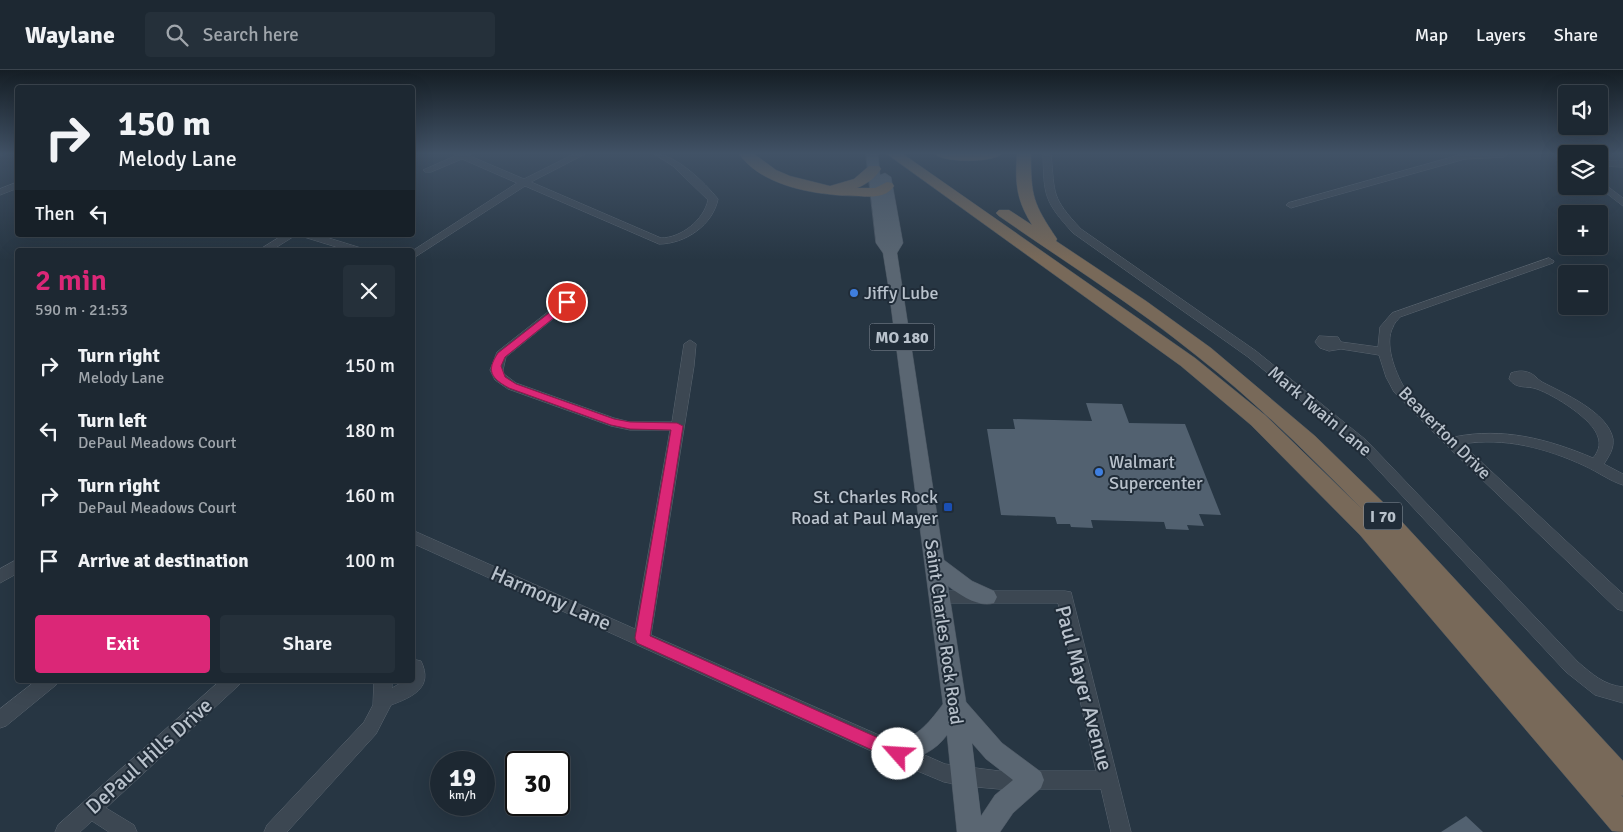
<!DOCTYPE html>
<meta charset="utf-8">
<style>
:root{--surface:#1d2832;--page:#25303a;--text:#f1f3f6;--muted:#a0a6ac;--line:#3b444d;--accent:#db2777}
body{margin:0;font-family:Signika,sans-serif;background:var(--page);color:var(--text);height:100vh;display:flex;flex-direction:column;font-size:19px;white-space:nowrap}
*{box-sizing:border-box;margin:0}
p{font-size:16px;color:var(--muted)}
.icon{flex:none;width:28px;height:28px;fill:none;stroke:currentColor;stroke-width:2;stroke-linecap:round;stroke-linejoin:round}
.map{position:relative;flex:1;overflow:hidden}
.details{position:absolute;left:15px;top:178px;width:400px;height:435px;display:flex;flex-direction:column;background:var(--surface);border-radius:5px;box-shadow:0 5px 20px #0002,0 0 0 1px var(--line)}
.details>*{flex:none}
.guide{position:absolute;left:15px;top:15px;width:400px;height:152px;border-radius:5px;box-shadow:0 5px 20px #0002,0 0 0 1px var(--line);background:#1d2832;color:var(--text);overflow:hidden}
.fabs{position:absolute;left:1558px;top:15px;display:grid;gap:10px}
.fabs a{display:grid;place-items:center;width:50px;height:50px;border-radius:5px;background:var(--surface);box-shadow:0 5px 20px #0002,0 0 0 1px var(--line);font-size:25px}
.speed{position:absolute;left:430px;top:681px;display:flex;gap:10px;font-size:25px;font-weight:700;text-align:center}
.speed>*{display:grid;place-content:center;width:65px;height:65px;border-radius:50%;background:var(--surface);box-shadow:0 5px 20px #0002,0 0 0 1px var(--line);line-height:1}
.speed small{font-size:12px;font-weight:400}
.speed .limit{border:2px solid #111;border-radius:8px;background:#fff;color:#111}
.pin{position:absolute;display:grid;place-items:center;width:42px;height:42px;color:#fff;margin:-21px;border:2px solid #fff;border-radius:50%;box-shadow:0 1px 5px #0007}
.me{position:absolute;width:55px;margin:-28px;rotate:296deg;stroke-linejoin:round;filter:drop-shadow(0 0 4px #0008)}
.turn{display:flex;align-items:center;gap:18px;height:105px;padding:0 20px;font-size:22px}
.turn .icon{width:65px;height:65px;stroke-width:2.5}
.turn b{display:block;font-size:35px;line-height:42px}
.then{display:flex;align-items:center;height:48px;padding:0 20px;background:#0003;gap:10px;font-size:19px}
.round{display:grid;place-items:center;flex:none;width:52px;height:52px;border-radius:5px;background:var(--page)}
.headline{display:flex;align-items:center;justify-content:space-between;height:85px;padding:0 20px}
h1{font-size:30px;font-weight:600;line-height:38px;color:var(--accent)}
.action{display:flex;gap:10px;margin-top:auto;padding:10px 20px}
.action a{flex:1;height:58px;border-radius:5px;background:var(--accent);color:#fff;font-size:20px;font-weight:600;line-height:58px;text-align:center}
.action a+a{background:var(--page);color:var(--text)}
ul{padding:0;list-style:none}
li{display:flex;align-items:center;gap:15px;height:65px;padding:0 20px}
li div{flex:1}
li b{display:block;font-size:19px}
li em{font-style:normal}
header{display:flex;align-items:center;gap:30px;box-sizing:border-box;height:70px;padding:0 25px;background:var(--surface);border-bottom:1px solid var(--line)}
header strong{font-size:24px}
nav{display:flex;gap:28px;margin-inline-start:auto;font-size:18px}
.search{width:350px;height:45px;background:var(--page);display:flex;align-items:center;gap:12px;box-sizing:border-box;padding:0 18px;border-radius:5px;color:var(--muted);font-size:19px}
.map>svg:first-child{display:block}
.building{fill:#526170}
.lines{fill:none;stroke-linecap:round;stroke-linejoin:round}
.minor-casing{stroke:#5a6570;stroke-width:1}
.major-casing{stroke:#48535f;stroke-width:1}
.highway-casing{stroke:#46525d;stroke-width:1}
.minor{fill:#3c4752;fill-rule:evenodd}
.major{fill:#5a6672;fill-rule:evenodd}
.highway{fill:#786959;fill-rule:evenodd}
.route{fill:#db2777;stroke:#8e194d}
.shop-dot{fill:#3f7fe0;stroke:#202c38;stroke-width:2}
.transit-dot{fill:#1a4fb4;stroke:#202c38;stroke-width:2}
.labels{text-anchor:middle;stroke-width:4;stroke-linejoin:round;paint-order:stroke}
.shield{fill:#202c38;stroke:#8b95a0;stroke-width:1}
.shield-label{font-size:16px;font-weight:bold;fill:#b9c2cc}
.poi-label{font-size:18px;fill:#b9c2cc;stroke:#202c38;text-anchor:start}
.street-label{font-size:18px;fill:#b9c2cc;stroke:#202c38}
.near-street-label{font-size:21px;fill:#b9c2cc;stroke:#202c38}
</style>
<header>
<strong>Waylane</strong>
<div class="search"><svg class="icon" aria-label="search" viewBox="0 0 24 24"><circle cx="10" cy="10" r="6"/><path d="M15 15l6 6"/></svg>Search here</div>
<nav><a>Map</a><a>Layers</a><a>Share</a></nav>
</header>
<div class="map">
<svg width="1623" height="762" viewBox="0 0 1623 762">
<rect width="100%" height="100%" fill="#273643"/>
<g class="building">
<polygon points="1086,333 1122,334 1129,353 1185,354 1221,445 1199,444 1204,456 1187,455 1189,460 1166,459 1164,452 1091,450 1093,458 1071,457 1070,454 1057,454 1055,447 1001,445 987,359 1015,359 1013,349 1092,351"/>
<polygon points="1466,746 1483,762 1441,762"/>
</g>
<g class="lines">
<defs>
<g id="minor">
<polygon points="0,84 6,84 0,87"/>
<path d="M454,84H471L470,86L524,109L574,84H585L531,112L661,168C681,168 704,150 708,130L673,96L654,84C676,84 704,112 718,129C713,155 685,174 659,174L525,116L412,189V181L517,113L462,89L431,102H425L423,100L455,86Z"/>
<path d="M1043,84H1051C1055,125 1051,127 1081,159L1256,281L1366,370L1578,592C1592,604 1604,615 1623,617V633L1595,625L1566,602L1356,376L1248,287L1073,163C1044,131 1044,126 1043,84Z"/>
<polygon points="1463,84 1508,84 1504,87 1465,89 1294,137 1291,138 1286,135 1288,133"/>
<polygon points="1557,84 1566,84 1566,90"/>
<polygon points="1599,90 1623,91 1623,97 1599,96"/>
<polygon points="1599,110 1623,128 1623,136 1597,116"/>
<polygon points="18,112 18,118 0,125 0,119"/>
<polygon points="283,165 296,165 272,180 259,180"/>
<polygon points="303,165 319,165 361,178 362,180 346,180 304,167"/>
<path d="M1549,188L1554,191L1553,193L1400,247C1398,250 1394,253 1393,257C1384,273 1395,302 1404,317L1454,367C1503,357 1548,369 1593,388C1598,382 1601,375 1598,367C1593,349 1554,325 1537,319C1526,315 1517,320 1509,309L1511,303C1517,301 1523,300 1530,303C1535,305 1537,309 1542,312C1563,323 1608,342 1613,369C1614,379 1609,386 1604,394L1623,404V415C1610,411 1598,402 1585,396C1546,378 1505,367 1462,374L1623,524V541L1617,539L1446,375L1394,322L1386,307L1379,285L1341,279L1329,281L1320,278L1315,272L1319,266L1338,267L1341,272L1378,277L1380,257L1392,243Z"/>
<polygon points="581,218 587,221 585,223 506,287 503,300 504,304 516,313 614,348 630,352 672,352 684,274 690,270 696,274 694,296 651,565 945,694 999,701 1096,701 1058,533 939,533 933,532 931,527 933,522 939,521 1065,521 1071,522 1131,762 1111,762 1101,719 999,719 965,716 944,712 891,690 412,473 412,460 635,559 670,360 630,360 611,356 508,319 495,310 490,300 497,282 577,219"/>
<polygon points="18,489 18,503 0,513 0,499"/>
<path d="M412,589L421,591C434,618 412,627 391,635L376,664L287,762H264L267,755L364,652L373,635L374,610H392V618L406,610H412Z"/>
<polygon points="37,610 59,610 56,615 6,656 0,658 0,639"/>
<polygon points="221,610 242,610 239,615 106,738 134,755 137,762 109,762 92,751 80,762 55,762 58,755"/>
</g>
<path id="major" d="M866,84H878L880,105L885,103L891,107L903,173L897,183L944,490L972,511L994,521L997,527L994,533C979,538 960,525 948,516L966,632L1002,673L1041,702L1044,710L1041,718L1013,743L1000,762H957L947,665C935,682 917,688 898,695L890,692L886,684L890,676C917,666 926,657 943,634L888,214L883,183L876,173ZM972,673L986,689L1013,710L995,725L981,746Z"/>
<g id="highway">
<path d="M739,84H754L776,100L790,106L830,116L854,109L869,96H879L881,99C875,108 867,114 857,118H875L887,112L892,113L894,116C886,128 872,127 859,126C821,126 763,118 739,84Z"/>
<path d="M887,84H903L1195,288L1265,345L1363,440C1310,386 1256,332 1197,286C1134,235 1065,192 999,146L996,143L999,140H1009L1032,155C1016,129 1015,113 1017,84H1031C1031,127 1033,133 1057,169L1056,171L1146,231L1211,278L1315,366L1391,440L1623,691V726L1621,725L1623,727V762L1612,761L1360,465L1251,355L1181,296Z"/>
<path d="M935,84H1001C993,93 943,93 935,84Z"/>
</g>
</defs>
<use href="#minor" class="minor-casing"/>
<use href="#major" class="major-casing"/>
<use href="#highway" class="highway-casing"/>
<use href="#minor" class="minor"/>
<use href="#major" class="major"/>
<use href="#highway" class="highway"/>
</g>
<linearGradient id="sky" x2="0" y2="1"><stop stop-color="#151e25"/><stop offset="0.44" stop-color="#415266"/><stop offset="1" stop-color="#415266" stop-opacity="0"/></linearGradient>
<rect width="1623" height="190" fill="url(#sky)"/>
<path class="route" d="M567,229L572,232L571,234L505,287L501,296L505,307L516,314L614,349L630,352L677,353L683,356L650,566L903,679L905,684L903,689L898,691L892,689L637,573L635,568L671,360L630,359L611,355L509,318C491,308 486,301 498,283Z"/>
<g class="shop-dot">
<circle cx="854" cy="223" r="5"/>
<circle cx="1099" cy="402" r="5"/>
</g>
<rect class="transit-dot" x="943" y="432" width="10" height="10" rx="2.5"/>
<g class="labels">
<g class="shield">
<rect x="869.5" y="253.5" width="65" height="27" rx="4"/>
<rect x="1364" y="432.5" width="38" height="27" rx="4"/>
</g>
<g class="shield-label">
<text x="902" y="273">MO 180</text>
<text x="1383" y="452">I 70</text>
</g>
<g class="poi-label">
<text x="864" y="229">Jiffy Lube</text>
<text x="1109" y="398">Walmart<tspan x="1109" dy="21">Supercenter</tspan></text>
<text x="938" y="433" text-anchor="end">St. Charles Rock<tspan x="938" dy="21">Road at Paul Mayer</tspan></text>
</g>
<g class="street-label">
<text transform="translate(1320 341) rotate(40)" y="6">Mark Twain Lane</text>
<text transform="translate(1445 363) rotate(45)" y="6">Beaverton Drive</text>
<text transform="translate(944 562) rotate(82)" y="6">Saint Charles Rock Road</text>
</g>
<g class="near-street-label">
<text transform="translate(551 528) rotate(24)" y="7">Harmony Lane</text>
<text transform="translate(1084 618) rotate(75)" y="7">Paul Mayer Avenue</text>
<text transform="translate(149 686) rotate(-42)" y="7">DePaul Hills Drive</text>
</g>
</g>
</svg>
<div class="fabs">
<a><svg class="icon" aria-label="sound" viewBox="0 0 24 24"><path d="M4 9h4l5-4v14l-5-4H4zM17 9q2 3 0 6"/></svg></a>
<a><svg class="icon" aria-label="layers" viewBox="0 0 24 24"><path d="M12 4l9 5-9 5-9-5zM3 14l9 5 9-5"/></svg></a>
<a>+</a>
<a>−</a>
</div>
<div class="speed"><div>19<small>km/h</small></div><div class="limit">30</div></div>
<div class="pin" style="left:567px;top:232px;background:#d93025"><svg class="icon" aria-label="arrive" viewBox="0 0 24 24"><path d="M6 21V4h12l-3 4 3 4H6"/></svg></div>
<svg class="me" style="left:898px;top:684px" viewBox="-20 -20 40 40"><circle r="19" fill="#fff"/><path d="M0-13L10 11 0 6-10 11z" fill="#db2777"/></svg>
<div class="guide">
<div class="turn"><svg class="icon" aria-label="right" viewBox="0 0 24 24"><path d="M7 20v-9h11M14 6l5 5-5 5"/></svg><div><b>150 m</b>Melody Lane</div></div>
<div class="then">Then<svg class="icon" aria-label="left" viewBox="0 0 24 24"><path d="M17 20v-9H6M10 6l-5 5 5 5"/></svg></div>
</div>
<section class="details">
<div class="headline"><div><h1>2 min</h1><p>590 m · 21:53</p></div><a class="round"><svg class="icon" aria-label="close" viewBox="0 0 24 24"><path d="M6 6l12 12M18 6L6 18"/></svg></a></div>
<ul>
<li><svg class="icon" aria-label="right" viewBox="0 0 24 24"><path d="M7 20v-9h11M14 6l5 5-5 5"/></svg><div><b>Turn right</b><p>Melody Lane</p></div><em>150 m</em></li>
<li><svg class="icon" aria-label="left" viewBox="0 0 24 24"><path d="M17 20v-9H6M10 6l-5 5 5 5"/></svg><div><b>Turn left</b><p>DePaul Meadows Court</p></div><em>180 m</em></li>
<li><svg class="icon" aria-label="right" viewBox="0 0 24 24"><path d="M7 20v-9h11M14 6l5 5-5 5"/></svg><div><b>Turn right</b><p>DePaul Meadows Court</p></div><em>160 m</em></li>
<li><svg class="icon" aria-label="arrive" viewBox="0 0 24 24"><path d="M6 21V4h12l-3 4 3 4H6"/></svg><div><b>Arrive at destination</b></div><em>100 m</em></li>
</ul>
<div class="action"><a>Exit</a><a>Share</a></div>
</section>
</div>
